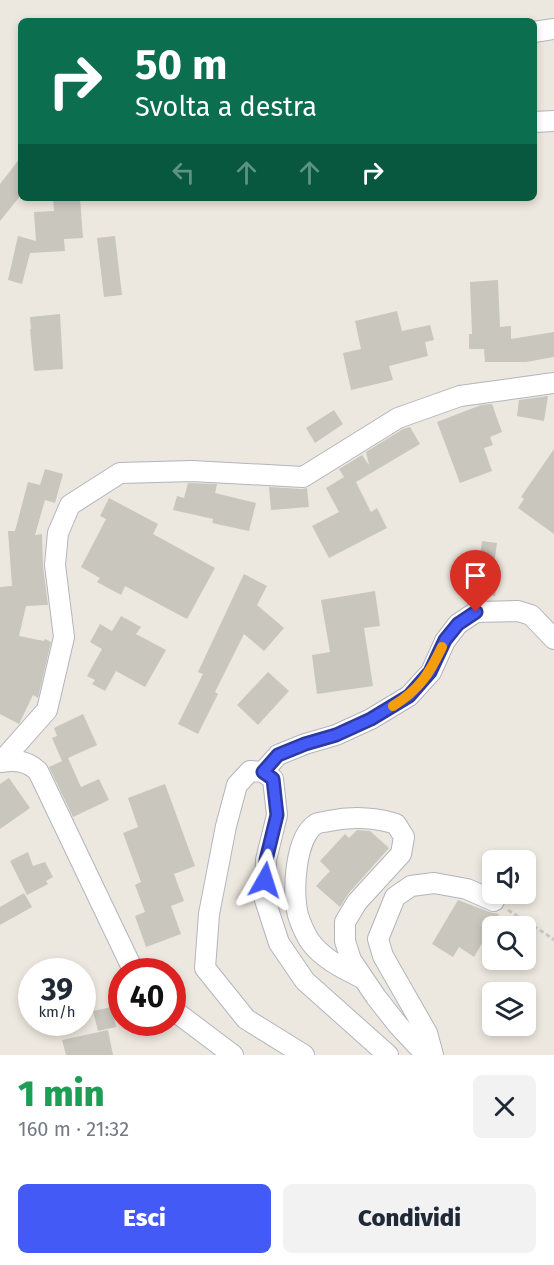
<!DOCTYPE html>
<html lang="it">
<meta charset="utf-8">
<style>
:root{--surface:#fff;--page:#f2f2f3;--text:#1f2937;--muted:#747a83;--accent:#435af6}
body{margin:0;font-family:"Fira Sans",sans-serif;background:var(--page);color:var(--text);height:100vh;display:flex;flex-direction:column;font-size:22px;white-space:nowrap}
*{box-sizing:border-box;margin:0}
p{font-size:20px;color:var(--muted)}
.icon{flex:none;width:33px;height:33px;fill:none;stroke:currentColor;stroke-width:2;stroke-linecap:round;stroke-linejoin:round}
.map{position:relative;height:1055px;overflow:hidden}
.panel{display:flex;flex-direction:column;background:var(--surface);flex:1}
.panel>*{flex:none}
.banner{position:absolute;left:18px;top:18px;width:519px;height:183px;border-radius:9px;box-shadow:0 3px 9px #0003;background:#0b6e4f;color:#fff;overflow:hidden}
.buttons{position:absolute;left:482px;top:850px;display:grid;gap:12px}
.buttons a{display:grid;place-items:center;width:54px;height:54px;border-radius:9px;background:var(--surface);box-shadow:0 3px 9px #0003;font-size:30px}
.speed{position:absolute;left:18px;top:958px;display:flex;gap:12px;font-size:30px;font-weight:700;text-align:center}
.speed>*{display:grid;place-content:center;width:78px;height:78px;border-radius:50%;background:var(--surface);box-shadow:0 3px 9px #0003;line-height:1}
.speed small{font-size:15px;font-weight:400}
.speed .limit{border:9px solid #d22;background:#fff;color:#111}
.pin{position:absolute;display:grid;place-items:center;width:51px;height:51px;color:#fff;margin:-62px -26px;border-radius:50% 50% 50% 0;rotate:-45deg;box-shadow:0 0 6px #0007}
.pin .icon{rotate:45deg}
.me{position:absolute;width:66px;margin:-33px;rotate:6deg;stroke-linejoin:round;filter:drop-shadow(0 0 4px #0008)}
.turn{display:flex;align-items:center;gap:21px;height:126px;padding:0 18px;font-size:27px}
.turn .icon{width:78px;height:78px;stroke-width:2.5}
.turn b{display:block;font-size:42px;line-height:51px}
.lanes{display:flex;align-items:center;height:57px;padding:0 18px;background:#0003;justify-content:center;gap:30px;direction:ltr}
.lanes .off{opacity:.35}
.round{display:grid;place-items:center;flex:none;width:63px;height:63px;border-radius:9px;background:var(--page)}
.head{display:flex;align-items:center;justify-content:space-between;height:102px;padding:0 18px}
h1{font-size:36px;font-weight:800;line-height:45px;color:#1e9e55}
.cta{display:flex;gap:12px;margin-top:auto;padding:12px 18px}
.cta a{flex:1;height:69px;border-radius:9px;background:var(--accent);color:#fff;font-size:24px;font-weight:800;line-height:69px;text-align:center}
.cta a+a{background:var(--page);color:var(--text)}
.map>svg:first-child{display:block}
.building{fill:#c9c6bd}
.lines{fill:none;stroke-linecap:round;stroke-linejoin:round}
.minor-casing{stroke:#b2b4bf;stroke-width:22}
.path{stroke:#c8c8c8;stroke-width:3;stroke-dasharray:4.5 3;stroke-linecap:butt}
.minor{stroke:#fff;stroke-width:20}
.route-casing{stroke:#2c3aa0;stroke-width:15}
.route{stroke:#435af6;stroke-width:10}
.slow{stroke:#f59e0b;stroke-width:10}
</style>
<div class="map">
<svg width="554" height="1055" viewBox="0 0 554 1055">
<rect width="100%" height="100%" fill="#ede8df"/>
<g class="building">
<polygon points="21,157 21,195 0,221 0,184"/>
<polygon points="53,198 80,198 83,238 64,239 65,251 30,253 22,284 8,280 18,236 36,241 34,212 54,211"/>
<polygon points="115,236 122,295 104,297 97,238"/>
<polygon points="498,280 500,327 511,326 511,339 554,332 554,357 526,362 485,362 484,349 469,349 469,334 472,334 470,282"/>
<polygon points="397,311 402,331 430,325 434,340 425,342 428,356 389,366 393,380 351,390 343,353 361,349 355,321"/>
<polygon points="60,314 63,369 34,371 30,329 31,329 30,317"/>
<polygon points="548,396 544,421 517,416 519,400"/>
<polygon points="492,404 502,432 490,437 493,445 484,448 492,471 460,483 437,422 481,405"/>
<polygon points="334,410 343,424 315,443 306,428"/>
<polygon points="410,427 420,444 356,482 371,512 377,508 387,528 329,558 312,526 339,512 326,488 344,477 339,469 362,455 369,465 366,452 403,429"/>
<polygon points="554,449 554,534 518,508 524,499 521,497"/>
<polygon points="45,469 63,474 55,503 45,500 35,535 42,534 43,566 48,605 26,606 19,636 44,641 45,639 51,642 38,698 33,695 19,724 0,714 0,587 12,586 8,531 15,531 28,482 40,485"/>
<polygon points="188,483 217,484 215,493 256,503 249,531 212,523 213,519 173,510 177,496 184,498"/>
<polygon points="269,487 302,489 307,488 309,507 271,510"/>
<polygon points="109,498 158,524 153,534 215,568 187,619 125,586 121,595 97,582 100,578 81,567 106,519 100,516"/>
<polygon points="482,541 497,543 492,579 498,580 495,596 482,594 484,581 477,580"/>
<polygon points="244,574 267,586 257,605 284,628 264,651 244,634 215,692 218,694 198,734 178,724 203,674 198,672"/>
<polygon points="375,591 380,626 364,628 373,686 317,694 312,655 330,652 321,600"/>
<polygon points="121,616 141,627 136,634 166,650 145,687 116,671 105,691 92,684 95,680 87,676 102,649 90,642 100,624 112,631"/>
<polygon points="268,672 289,691 258,725 237,705"/>
<polygon points="83,714 97,745 68,758 81,787 99,779 109,800 73,817 49,767 62,761 52,738 57,736 54,728"/>
<polygon points="9,778 30,808 0,829 0,784"/>
<polygon points="165,784 195,866 174,874 184,901 171,906 181,934 146,947 135,916 145,912 135,885 141,882 123,833 138,827 128,798"/>
<polygon points="357,830 370,831 389,848 348,894 340,907 316,886 330,871 320,861 345,834 349,838"/>
<polygon points="28,852 33,866 45,862 53,877 46,881 48,884 27,895 10,861"/>
<polygon points="24,893 32,907 0,925 0,907"/>
<polygon points="458,900 489,912 499,914 474,957 459,947 453,957 432,944"/>
<polygon points="112,1007 116,1027 98,1031 93,1011"/>
<polygon points="108,1030 113,1055 66,1055 62,1040"/>
</g>
<g class="lines">
<defs>
<g id="minor">
<polyline points="534,32 554,29"/>
<polyline points="534,122 554,121"/>
<path d="M0,762C15,760 26,760 38,771L134,972"/>
<polyline points="1,762 47,710 64,637 55,565 58,533 70,505 120,473 192,471 303,477 398,418 460,396 554,383"/>
<polyline points="263,772 278,755 305,744 336,735 371,719 409,696 431,672 445,641 458,624 476,612 518,611 531,615 554,639"/>
<path d="M364,979C344,969 322,959 309,940C305,933 300,922 298,915C292,893 295,837 316,824C319,822 325,822 329,821C353,816 373,817 396,824L404,837L401,854L357,902L345,922V941L351,960L376,997L398,1025L426,1055"/>
<polyline points="172,1009 233,1055"/>
<polyline points="304,1055 246,1019 205,968 209,914 226,826 237,785 250,771 263,772 273,779 277,815 266,860 265,900 279,943 305,981 388,1055"/>
<polyline points="433,1055 427,1033 383,956 378,939 395,897 411,886 434,883 467,889 494,901"/>
</g>
</defs>
<use href="#minor" class="minor-casing"/>
<polyline class="path" points="508,910 546,934 554,940"/>
<use href="#minor" class="minor"/>
</g>
<g class="lines">
<defs>
<polyline id="route" points="265,880 266,860 277,815 273,779 263,772 278,755 305,744 336,735 371,719 409,696 430,672 445,640 458,624 476,612"/>
</defs>
<use href="#route" class="route-casing"/>
<use href="#route" class="route"/>
<path class="slow" d="M393,706C420,689 429,674 442,647"/>
</g>
</svg>
<div class="buttons">
<a><svg class="icon" aria-label="sound" viewBox="0 0 24 24"><path d="M4 9h4l5-4v14l-5-4H4zM17 9q2 3 0 6"/></svg></a>
<a><svg class="icon" aria-label="search" viewBox="0 0 24 24"><circle cx="10" cy="10" r="6"/><path d="M15 15l6 6"/></svg></a>
<a><svg class="icon" aria-label="layers" viewBox="0 0 24 24"><path d="M12 4l9 5-9 5-9-5zM3 14l9 5 9-5"/></svg></a>
</div>
<div class="speed"><div>39<small>km/h</small></div><div class="limit">40</div></div>
<div class="pin" style="left:476px;top:612px;background:#d93025"><svg class="icon" aria-label="arrive" viewBox="0 0 24 24"><path d="M6 21V4h12l-3 4 3 4H6"/></svg></div>
<svg class="me" style="left:265px;top:880px" viewBox="-20 -20 40 40"><path d="M0-17L14 15 0 8-14 15z" fill="#435af6" stroke="#fff" stroke-width="4"/></svg>
<div class="banner">
<div class="turn"><svg class="icon" aria-label="right" viewBox="0 0 24 24"><path d="M7 20v-9h11M14 6l5 5-5 5"/></svg><div><b>50 m</b>Svolta a destra</div></div>
<div class="lanes"><svg class="icon off" aria-label="left" viewBox="0 0 24 24"><path d="M17 20v-9H6M10 6l-5 5 5 5"/></svg><svg class="icon off" aria-label="ahead" viewBox="0 0 24 24"><path d="M12 20V5M6 11l6-6 6 6"/></svg><svg class="icon off" aria-label="ahead" viewBox="0 0 24 24"><path d="M12 20V5M6 11l6-6 6 6"/></svg><svg class="icon" aria-label="right" viewBox="0 0 24 24"><path d="M7 20v-9h11M14 6l5 5-5 5"/></svg></div>
</div>
</div>
<section class="panel">
<div class="head"><div><h1>1 min</h1><p>160 m · 21:32</p></div><a class="round"><svg class="icon" aria-label="close" viewBox="0 0 24 24"><path d="M6 6l12 12M18 6L6 18"/></svg></a></div>
<div class="cta"><a>Esci</a><a>Condividi</a></div>
</section>
